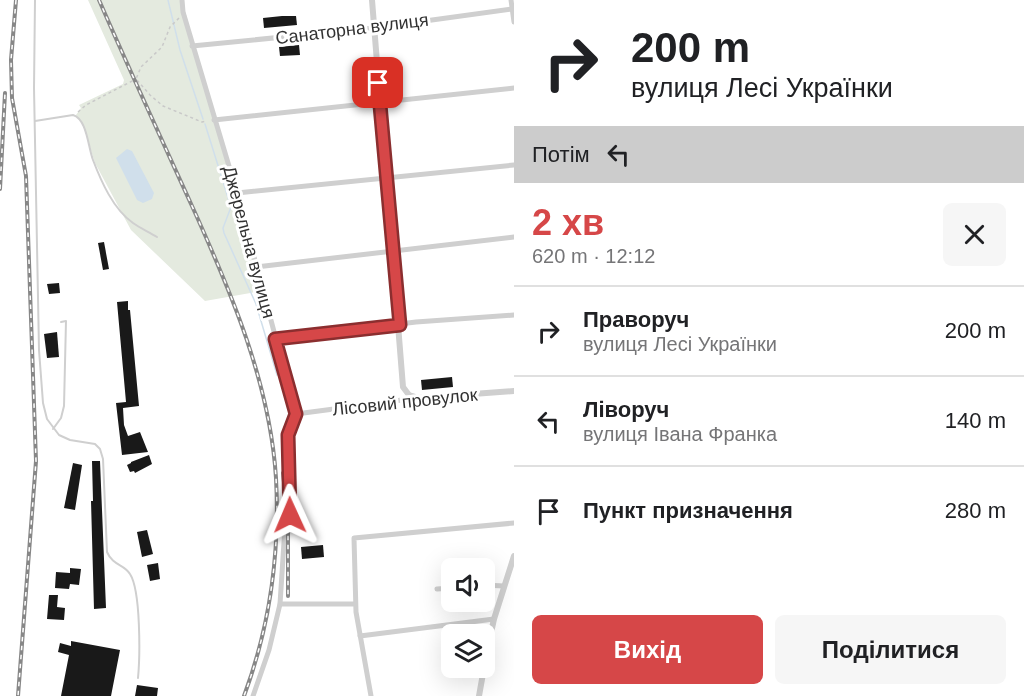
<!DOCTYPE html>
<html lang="uk">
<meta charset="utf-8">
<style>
:root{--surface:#fff;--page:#f6f6f6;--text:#202124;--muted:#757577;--line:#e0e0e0;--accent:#d64748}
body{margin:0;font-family:Arial,sans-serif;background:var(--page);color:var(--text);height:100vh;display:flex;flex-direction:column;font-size:22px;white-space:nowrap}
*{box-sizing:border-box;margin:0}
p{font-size:20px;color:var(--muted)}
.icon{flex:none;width:33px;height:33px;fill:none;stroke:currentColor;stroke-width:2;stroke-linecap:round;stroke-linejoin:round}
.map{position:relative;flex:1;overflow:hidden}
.panel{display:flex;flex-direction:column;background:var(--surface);width:510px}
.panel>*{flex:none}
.banner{background:#fff;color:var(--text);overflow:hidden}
.buttons{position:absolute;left:441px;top:558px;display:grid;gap:12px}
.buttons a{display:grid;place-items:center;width:54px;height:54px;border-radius:9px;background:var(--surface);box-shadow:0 6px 24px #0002;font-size:30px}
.pin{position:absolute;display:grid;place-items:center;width:51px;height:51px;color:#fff;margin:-26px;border-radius:12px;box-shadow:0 3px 9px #0006}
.me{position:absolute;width:66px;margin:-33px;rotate:359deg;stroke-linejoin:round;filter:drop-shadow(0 0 4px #0008)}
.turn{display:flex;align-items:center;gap:21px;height:126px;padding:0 18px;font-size:27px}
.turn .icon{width:78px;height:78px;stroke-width:2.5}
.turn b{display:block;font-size:42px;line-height:51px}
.then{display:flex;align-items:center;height:57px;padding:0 18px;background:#0003;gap:12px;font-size:22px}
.round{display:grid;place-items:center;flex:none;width:63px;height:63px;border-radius:9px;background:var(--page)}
.summary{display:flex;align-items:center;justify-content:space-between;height:102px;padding:0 18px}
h1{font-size:36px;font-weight:800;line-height:45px;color:var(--accent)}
.button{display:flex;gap:12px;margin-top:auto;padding:12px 18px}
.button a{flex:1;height:69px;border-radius:9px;background:var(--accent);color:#fff;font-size:24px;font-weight:800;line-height:69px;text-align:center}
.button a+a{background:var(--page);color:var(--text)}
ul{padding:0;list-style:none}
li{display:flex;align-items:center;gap:18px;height:90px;padding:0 18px;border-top:2px solid var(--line)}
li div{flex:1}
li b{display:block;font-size:22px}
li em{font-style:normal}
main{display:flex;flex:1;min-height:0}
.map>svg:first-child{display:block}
.green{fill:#e4eadf}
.water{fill:#d0dfeb}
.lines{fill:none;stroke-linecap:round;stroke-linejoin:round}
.stream{stroke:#d0dfeb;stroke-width:1.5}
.building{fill:#191919}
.path{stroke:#c9c9c9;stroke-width:1.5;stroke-dasharray:3 3;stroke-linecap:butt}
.service{stroke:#cfcfcf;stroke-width:2}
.minor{stroke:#cfcfcf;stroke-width:5}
.tertiary{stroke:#cfcfcf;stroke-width:6}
.rail-casing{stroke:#878787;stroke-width:4}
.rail{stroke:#fff;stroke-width:1.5;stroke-dasharray:4.5;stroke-linecap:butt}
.route-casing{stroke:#8b2e2f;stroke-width:15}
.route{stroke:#d64748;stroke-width:10}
.labels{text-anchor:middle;stroke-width:6;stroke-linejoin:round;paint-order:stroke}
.street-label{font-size:18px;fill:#323232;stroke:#fff}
</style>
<main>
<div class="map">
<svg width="514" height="696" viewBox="0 0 514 696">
<rect width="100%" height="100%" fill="#fff"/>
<polygon class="green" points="88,0 182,0 262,291 205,301 131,230 95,163 83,125 76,115 81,108 79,105 123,84 124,80"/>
<polygon class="water" points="127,149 132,151 154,193 152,199 143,203 137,200 116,158"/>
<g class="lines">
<g class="stream">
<polyline points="168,0 180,50 203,119"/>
<polyline points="205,124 231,207 223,228 224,233 256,304 277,375"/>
</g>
</g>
<g class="building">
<polygon points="282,16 296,16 297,25 264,28 263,18"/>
<polygon points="299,45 300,55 280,56 279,47"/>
<polygon points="104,242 109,269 103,270 98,243"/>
<polygon points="59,283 60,293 49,294 47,284"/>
<polygon points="128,301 128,310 130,310 139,406 123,408 124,425 128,436 140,432 148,452 122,455 116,403 126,402 117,302"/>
<polygon points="57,332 59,357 47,358 44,334"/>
<polygon points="452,377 453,387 422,390 421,380"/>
<polygon points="149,455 152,464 135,473 134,471 130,472 127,465 131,463 131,462"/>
<polygon points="92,461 100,461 106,608 94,609 91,501 93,501"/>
<polygon points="73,463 82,465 75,510 64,508"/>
<polygon points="147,530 153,554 142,557 137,532"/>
<polygon points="323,545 324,557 302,559 301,547"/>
<polygon points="158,563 160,579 150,581 147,565"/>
<polygon points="70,568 81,569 79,585 70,584 69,589 55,588 56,572 70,573"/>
<polygon points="49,595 58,595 57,607 65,608 64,620 47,619"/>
<polygon points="71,641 120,650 111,696 61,696 69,655 58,652 60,643 71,646"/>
<polygon points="137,685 158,688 157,696 135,696"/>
</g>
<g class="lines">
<g class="path">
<polyline points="179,18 170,27 162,47 141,67 136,79 150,95 163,106 202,122 207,121"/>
<polyline points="78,112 86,105 136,79"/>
</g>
<g class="service">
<path d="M35,0L34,88L39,350L43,403L47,419L59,435L70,440L95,444L100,449L103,459L107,552C113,566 124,564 130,574C141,591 140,657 138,678"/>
<path d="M35,121L73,115C87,119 88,147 93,160C101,181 113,209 133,223C140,228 149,232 157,237"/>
<polyline points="53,429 61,418 64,406 66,321 61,322"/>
</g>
<g class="minor">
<polyline points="182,0 183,12 237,193 296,414 289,429 288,435 291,504 290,515 285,527 280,604 269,650 253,696"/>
<polyline points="511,0 514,22"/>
<polyline points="192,46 374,28 512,9"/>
<polyline points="214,120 514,88"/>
<polyline points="237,193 514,165"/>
<polyline points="256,267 514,237"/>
<polyline points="275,339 416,322 514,315"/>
<polyline points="296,414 417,398"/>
<polyline points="484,585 504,586"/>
<polyline points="437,589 452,588"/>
<polyline points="280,604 355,604"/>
<polyline points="360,636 494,619"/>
<polyline points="371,696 356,612 354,538 514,523"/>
</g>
<g class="tertiary">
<polyline points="372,0 403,387 409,395 419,398 514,391"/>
<polyline points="484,665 494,619 514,556"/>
<polyline points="479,696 484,668"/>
</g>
<defs>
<g id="rail">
<polyline points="16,0 11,60 12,98 26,176 36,461 18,696"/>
<path d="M99,0C129,69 161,138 192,206C231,292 270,383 276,478C280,552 270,626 244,696"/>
<polyline points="0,189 5,93"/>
<polyline points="283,473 288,519 288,596"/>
</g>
</defs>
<use href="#rail" class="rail-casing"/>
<use href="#rail" class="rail"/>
</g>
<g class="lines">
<defs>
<polyline id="route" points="290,515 288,435 296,414 275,339 400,325 378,83"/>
</defs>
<use href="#route" class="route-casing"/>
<use href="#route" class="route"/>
</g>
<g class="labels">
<g class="street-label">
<text transform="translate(352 29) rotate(-7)" y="6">Санаторна вулиця</text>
<text transform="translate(249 242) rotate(75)" y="6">Джерельна вулиця</text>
<text transform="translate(405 402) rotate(-6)" y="6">Лісовий провулок</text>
</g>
</g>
</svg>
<div class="buttons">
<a><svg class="icon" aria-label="sound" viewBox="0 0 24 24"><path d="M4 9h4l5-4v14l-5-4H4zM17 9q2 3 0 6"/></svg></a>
<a><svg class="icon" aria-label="layers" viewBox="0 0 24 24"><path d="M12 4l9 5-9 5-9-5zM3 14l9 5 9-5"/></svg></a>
</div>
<div class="pin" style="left:378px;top:83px;background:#d93025"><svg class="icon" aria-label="arrive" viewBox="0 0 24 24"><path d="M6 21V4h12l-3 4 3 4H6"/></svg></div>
<svg class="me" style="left:290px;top:515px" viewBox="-20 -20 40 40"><path d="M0-17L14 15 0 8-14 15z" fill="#d64748" stroke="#fff" stroke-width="4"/></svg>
</div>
<section class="panel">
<div class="banner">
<div class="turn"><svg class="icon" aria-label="right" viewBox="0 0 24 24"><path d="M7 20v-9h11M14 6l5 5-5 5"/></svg><div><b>200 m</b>вулиця Лесі Українки</div></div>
<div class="then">Потім<svg class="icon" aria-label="left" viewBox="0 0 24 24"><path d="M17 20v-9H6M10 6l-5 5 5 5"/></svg></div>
</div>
<div class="summary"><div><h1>2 хв</h1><p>620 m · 12:12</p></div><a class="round"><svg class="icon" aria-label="close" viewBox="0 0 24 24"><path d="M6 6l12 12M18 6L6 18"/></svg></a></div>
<ul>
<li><svg class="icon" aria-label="right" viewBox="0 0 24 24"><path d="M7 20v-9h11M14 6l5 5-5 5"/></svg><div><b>Праворуч</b><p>вулиця Лесі Українки</p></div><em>200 m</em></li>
<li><svg class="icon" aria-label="left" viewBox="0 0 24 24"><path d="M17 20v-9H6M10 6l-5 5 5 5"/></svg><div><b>Ліворуч</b><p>вулиця Івана Франка</p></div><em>140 m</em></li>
<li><svg class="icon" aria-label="arrive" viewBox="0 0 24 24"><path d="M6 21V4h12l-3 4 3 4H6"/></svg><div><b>Пункт призначення</b></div><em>280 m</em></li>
</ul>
<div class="button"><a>Вихід</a><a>Поділитися</a></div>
</section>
</main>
